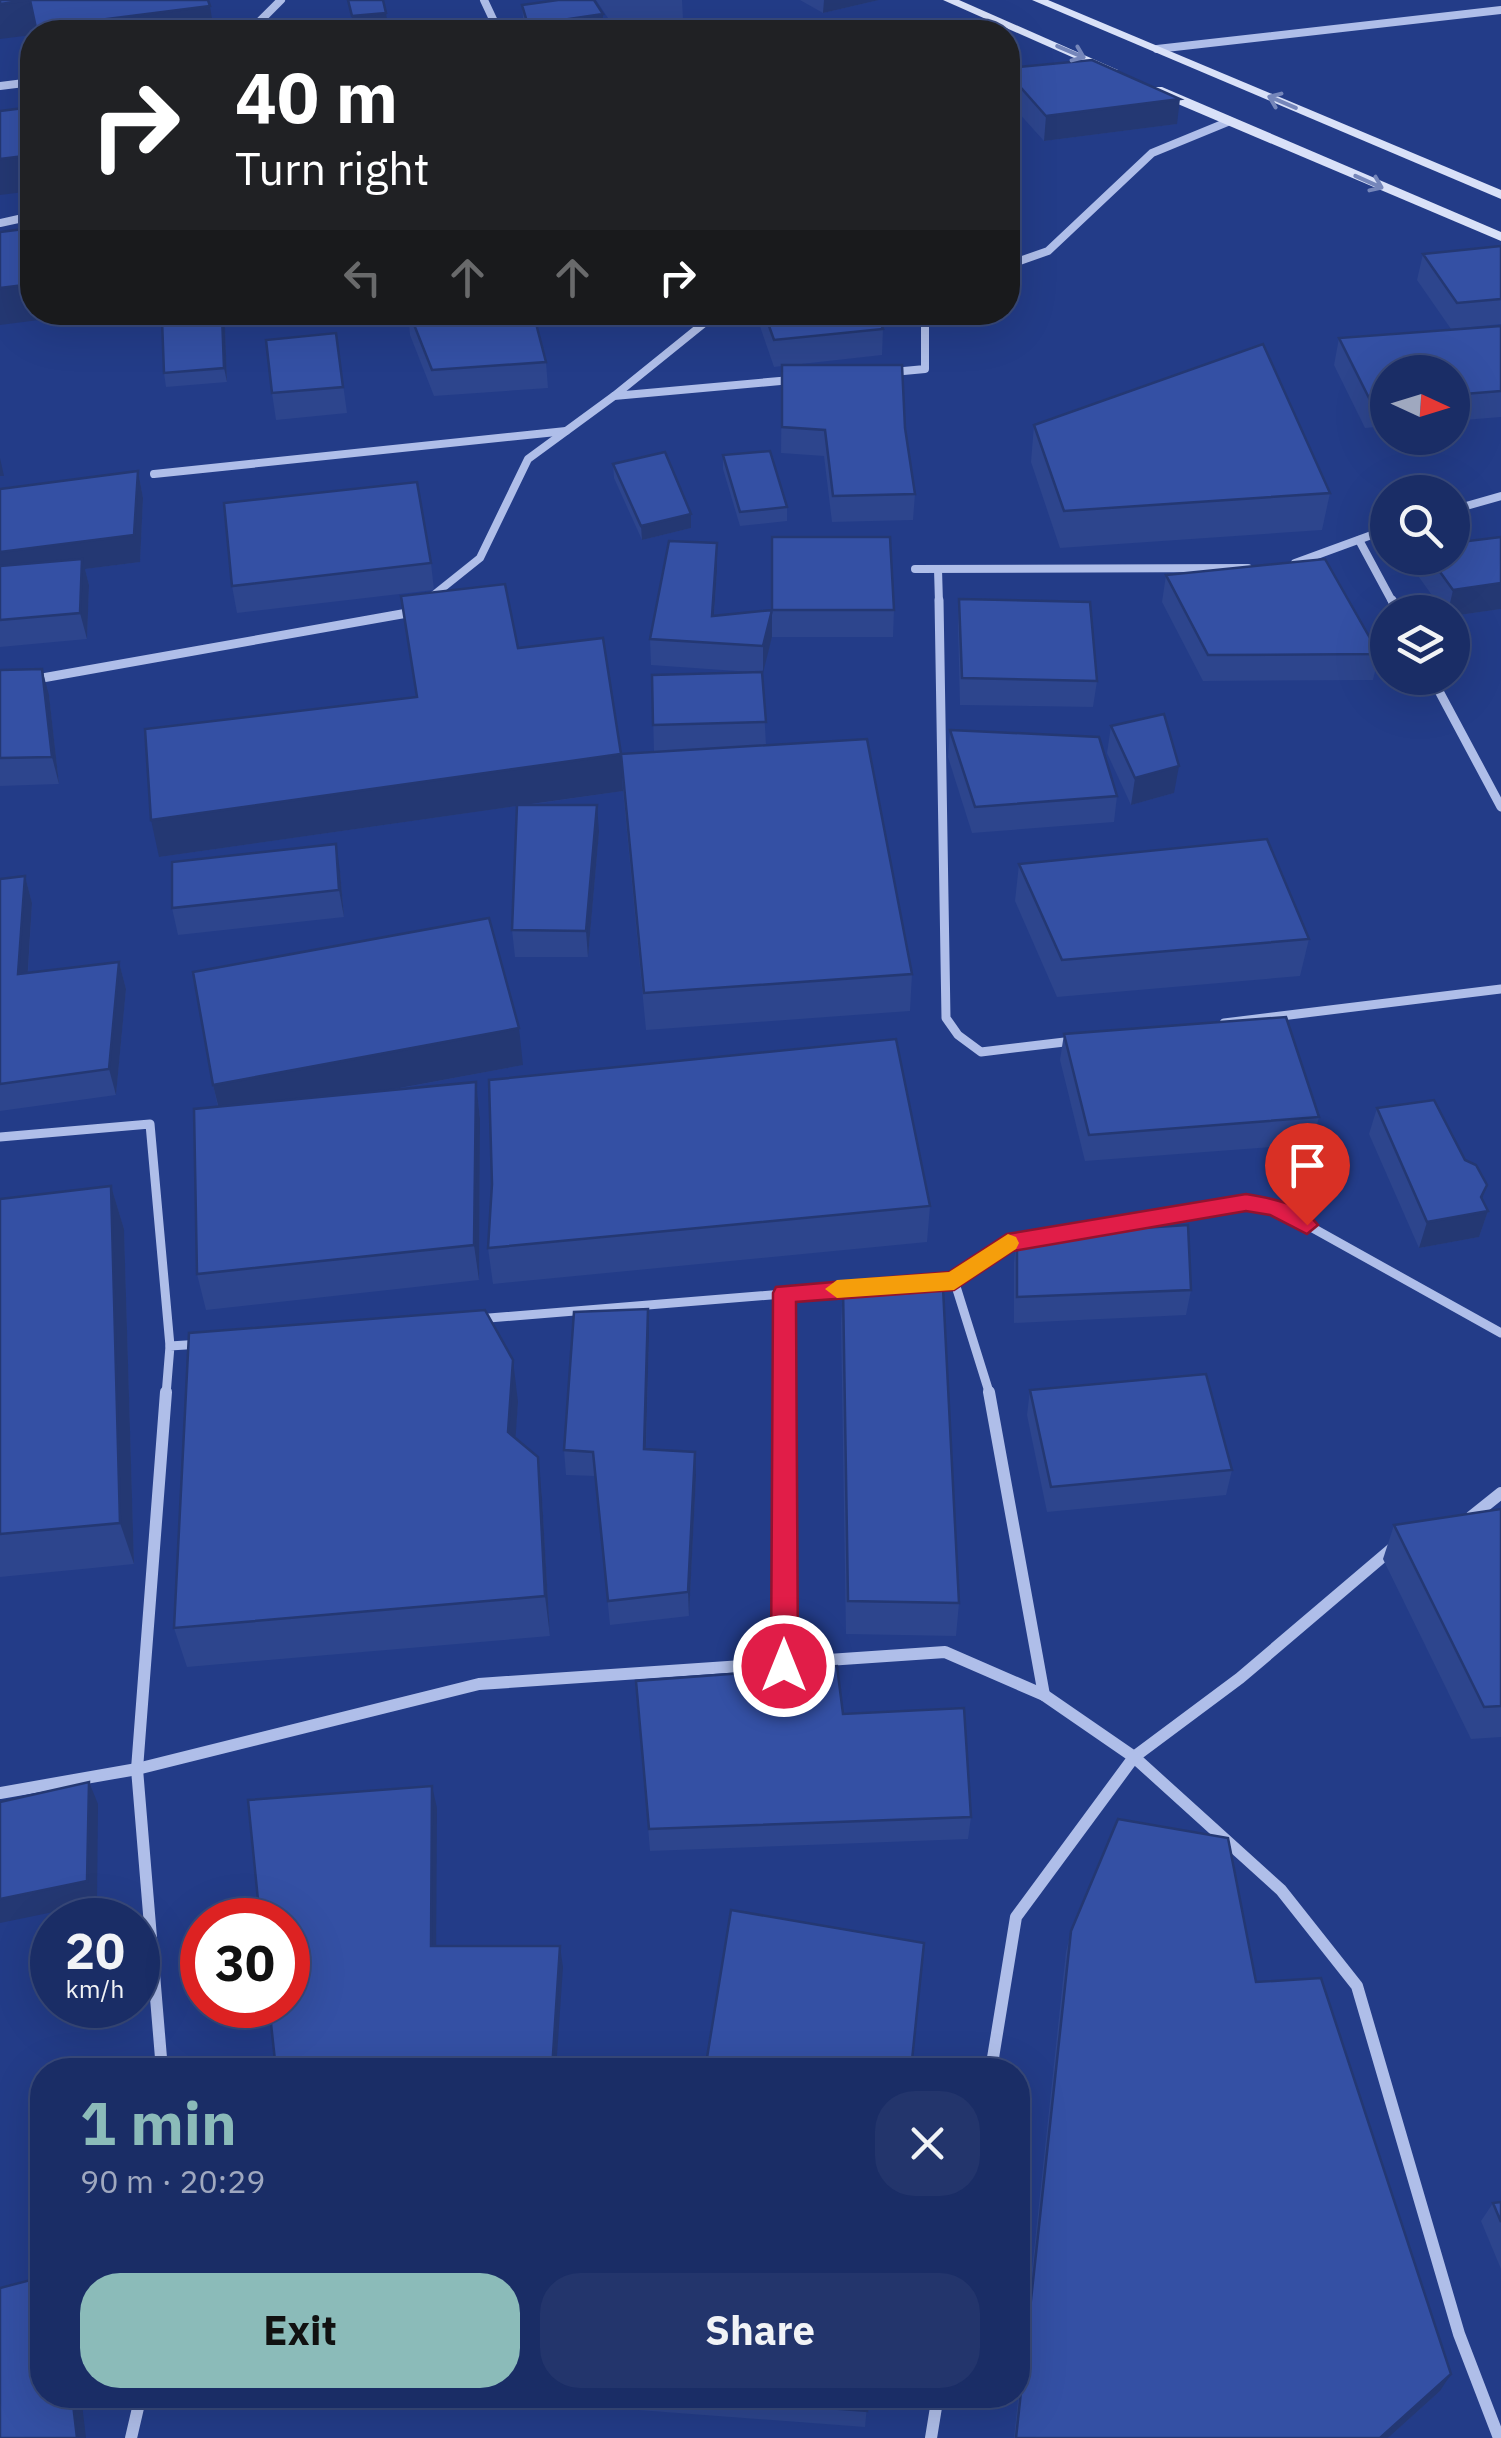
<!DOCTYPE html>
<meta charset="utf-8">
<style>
:root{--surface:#1a2d66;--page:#23356c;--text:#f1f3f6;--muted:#9fa8bf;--line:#38497a;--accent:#8bbbb9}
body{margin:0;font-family:"IBM Plex Sans",sans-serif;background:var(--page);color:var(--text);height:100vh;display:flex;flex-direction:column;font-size:38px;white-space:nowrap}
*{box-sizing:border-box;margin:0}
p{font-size:32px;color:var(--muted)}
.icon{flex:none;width:55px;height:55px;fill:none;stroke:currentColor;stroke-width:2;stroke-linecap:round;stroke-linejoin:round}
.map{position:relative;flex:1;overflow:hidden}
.drawer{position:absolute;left:30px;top:2058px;width:1000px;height:350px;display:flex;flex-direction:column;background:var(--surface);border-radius:40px;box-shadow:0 10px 40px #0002,0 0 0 2px var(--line)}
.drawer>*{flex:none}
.banner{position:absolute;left:20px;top:20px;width:1000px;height:305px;border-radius:40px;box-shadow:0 10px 40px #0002,0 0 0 2px var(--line);background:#202124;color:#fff;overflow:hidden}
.needle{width:65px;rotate:94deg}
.tools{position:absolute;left:1370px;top:355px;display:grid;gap:20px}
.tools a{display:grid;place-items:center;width:100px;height:100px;border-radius:50%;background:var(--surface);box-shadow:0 10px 40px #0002,0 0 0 2px var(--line);font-size:50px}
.speed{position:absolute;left:30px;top:1898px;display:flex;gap:20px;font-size:50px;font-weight:700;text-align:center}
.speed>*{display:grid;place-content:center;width:130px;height:130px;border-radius:50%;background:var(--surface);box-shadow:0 10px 40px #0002,0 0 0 2px var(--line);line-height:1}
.speed small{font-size:25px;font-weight:400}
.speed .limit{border:15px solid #d22;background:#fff;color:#111}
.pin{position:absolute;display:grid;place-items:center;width:85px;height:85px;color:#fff;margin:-102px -42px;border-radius:50% 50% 50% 0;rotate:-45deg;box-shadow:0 0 10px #0007}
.pin .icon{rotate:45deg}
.me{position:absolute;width:110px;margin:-55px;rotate:0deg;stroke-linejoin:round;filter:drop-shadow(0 0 8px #0008)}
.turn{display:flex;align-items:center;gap:35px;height:210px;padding:0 50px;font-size:45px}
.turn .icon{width:130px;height:130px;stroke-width:2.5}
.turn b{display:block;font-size:70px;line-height:85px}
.lanes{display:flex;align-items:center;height:95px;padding:0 50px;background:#0003;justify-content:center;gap:50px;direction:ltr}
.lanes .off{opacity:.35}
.round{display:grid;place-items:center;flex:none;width:105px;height:105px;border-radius:40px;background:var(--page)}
.overview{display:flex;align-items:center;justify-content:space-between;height:170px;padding:0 50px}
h1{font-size:60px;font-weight:700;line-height:75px;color:var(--accent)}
.button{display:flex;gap:20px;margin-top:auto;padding:20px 50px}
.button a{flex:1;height:115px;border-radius:40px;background:var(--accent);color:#111;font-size:40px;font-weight:700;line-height:115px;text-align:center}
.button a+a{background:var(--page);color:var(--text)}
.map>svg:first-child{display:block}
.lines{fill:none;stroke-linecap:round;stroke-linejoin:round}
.minor-far2{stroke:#afbee9;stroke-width:8}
.minor-far1{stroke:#afbee9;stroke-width:9}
.minor{stroke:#afbee9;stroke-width:12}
.secondary{fill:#d9e1f8;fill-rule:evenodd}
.wall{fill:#2d458d}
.shaded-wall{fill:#243873}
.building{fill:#3450a4;stroke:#243873;stroke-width:2.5}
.oneway{stroke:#7586ba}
.route{fill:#e11d48;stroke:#92132f;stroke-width:2.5}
.slow{fill:#f59e0b}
</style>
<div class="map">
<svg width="1501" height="2438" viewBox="0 0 1501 2438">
<rect width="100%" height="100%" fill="#233c88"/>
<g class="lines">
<g class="minor-far2">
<polyline points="484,0 499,32"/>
<polyline points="249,32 281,0"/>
<polyline points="1157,49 1501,10"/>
<polyline points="0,86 32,82"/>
<polyline points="0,223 32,216"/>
<polyline points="1008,265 1048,251 1152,153 1230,121"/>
<polyline points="893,372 925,369 925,312"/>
<polyline points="614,396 718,312"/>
<polyline points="154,474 566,431"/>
<polyline points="1452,510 1501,496"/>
<polyline points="1359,540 1393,603"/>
<polyline points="1295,563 1388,529"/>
<polyline points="915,569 1248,568"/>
<polyline points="938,569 939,603"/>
<polyline points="430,598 480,558 528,459 614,396 791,380"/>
</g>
<g class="minor-far1">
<polyline points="939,600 946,1018 958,1035 981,1052 1073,1041"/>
<polyline points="1392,600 1398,612"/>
<polyline points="1432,678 1501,807"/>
<polyline points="31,680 413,612"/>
<polyline points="1224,1023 1501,989"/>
<polyline points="0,1137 150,1124 170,1346"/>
<polyline points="954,1280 990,1395"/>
<polyline points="477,1319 954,1280 1007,1243 1246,1202 1275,1207 1501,1333"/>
<polyline points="166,1395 170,1346 201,1344"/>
<polyline points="785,1395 785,1293"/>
</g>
<g class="minor">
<polyline points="989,1392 1044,1695"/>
<polyline points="1471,1517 1501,1493"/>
<polyline points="784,1666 785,1392"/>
<polyline points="0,1793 137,1769 479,1684 945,1652 1044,1695 1134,1757 1281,1890 1357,1986 1459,2334 1499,2438"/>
<polyline points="162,2070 137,1769 166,1392"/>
<polyline points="991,2070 1016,1917 1134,1757 1240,1678 1394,1547"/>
<polyline points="131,2438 141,2395"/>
<polyline points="931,2438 938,2395"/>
</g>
<g class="secondary">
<polygon points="943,0 959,0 1118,70 1108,73"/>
<polygon points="1032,0 1048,0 1501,190 1501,199"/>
<polygon points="1152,87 1162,87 1501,232 1501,241 1152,93"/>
</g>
</g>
<g class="wall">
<polygon points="596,0 682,0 683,19 610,21"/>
<polygon points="800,0 879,0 823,13"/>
<polygon points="522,5 603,27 567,32 528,32 523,18"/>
<polygon points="1008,68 1177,124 1044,141 1008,101"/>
<polygon points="1501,246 1501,324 1451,329 1417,280 1423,254"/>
<polygon points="408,312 533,312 546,362 548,388 434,396 410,335"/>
<polygon points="755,312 876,312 883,329 882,355 792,365 905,428 915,494 913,520 832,522 824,456 781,453 782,366 774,367"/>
<polygon points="1501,326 1501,417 1452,421 1452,372 1388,372 1388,426 1365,428 1334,365 1339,338"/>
<polygon points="225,328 227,382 166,387 164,373"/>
<polygon points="336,333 347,413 276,420 272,393"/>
<polygon points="1034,425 1330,493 1322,530 1060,548 1031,462"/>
<polygon points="723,455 787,507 787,521 740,526 723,469"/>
<polygon points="613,464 691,528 642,540 614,478"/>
<polygon points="138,471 143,498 140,562 85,569 89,585 87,639 0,647 0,489"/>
<polygon points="1501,537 1501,609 1452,616 1452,612 1444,612 1416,573 1420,558 1452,558"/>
<polygon points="717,543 717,570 714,615 772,610 894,610 893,637 772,637 762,673 766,745 912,974 910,1011 646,1030 623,791 527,805 599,832 588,957 515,957 512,930 517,806 159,857 416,697 401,596 518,648 621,754 654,752 652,675 751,672 651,665 650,639"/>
<polygon points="431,563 434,590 237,613 232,586"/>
<polygon points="1166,575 1379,654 1373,680 1203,681 1162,602"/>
<polygon points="959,599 1097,681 1093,707 960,705 958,626"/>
<polygon points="0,670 49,695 59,784 0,786"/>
<polygon points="1111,726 1174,793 1131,805 1107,753"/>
<polygon points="950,730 1117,796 1114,822 972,833 948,757"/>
<polygon points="1019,864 1309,939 1300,976 1057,997 1015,901"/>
<polygon points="340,871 344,917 178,935 172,908"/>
<polygon points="25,876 32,903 28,973 119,962 126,989 116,1095 0,1111 0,879"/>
<polygon points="1064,1034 1319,1117 1312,1144 1085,1161 1060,1060"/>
<polygon points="523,1065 385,1091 476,1082 480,1119 479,1280 206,1310 197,1274 218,1107 213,1085"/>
<polygon points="1377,1108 1465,1160 1487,1185 1482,1199 1488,1211 1479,1237 1419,1248 1369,1134"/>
<polygon points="111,1186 124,1229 134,1564 0,1577 0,1199"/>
<polygon points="930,1206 927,1242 493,1284 488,1248"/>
<polygon points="1017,1236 1191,1290 1186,1315 1014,1323 1014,1262"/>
<polygon points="843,1287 959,1603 956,1636 846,1634 841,1323"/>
<polygon points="649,1335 646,1449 696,1477 689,1616 610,1625 595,1476 566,1475 564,1450"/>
<polygon points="1030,1390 1232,1470 1226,1495 1047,1512 1027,1415"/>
<polygon points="518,1402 515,1439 538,1457 542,1498 550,1636 187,1667 174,1628"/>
<polygon points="1501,1509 1501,1737 1471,1739 1383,1559 1394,1525"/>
<polygon points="636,1681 843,1714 971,1817 968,1839 650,1851"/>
<polygon points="1071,1931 1256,1982 1440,2391 1388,2438 1014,2438 1066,1952"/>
<polygon points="1501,2202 1501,2269 1481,2221 1493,2203"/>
<polygon points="611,2395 868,2395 865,2427 612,2408"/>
</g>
<g class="shaded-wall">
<polygon points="30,0 210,6 214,32 32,32 32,35 0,39 0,4"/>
<polygon points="824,0 879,0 823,13"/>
<polygon points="386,13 388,26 354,29 352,16"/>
<polygon points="603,14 603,27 567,32 529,32 528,25"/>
<polygon points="1180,99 1177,124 1044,141 1046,116"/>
<polygon points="32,155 32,191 0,195 0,159"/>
<polygon points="32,284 32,312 101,312 0,325 0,288"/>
<polygon points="222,315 225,328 227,382 224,368"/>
<polygon points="0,458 4,476 0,476"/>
<polygon points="138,471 143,498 140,562 85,569 89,585 87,639 80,613 0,579 0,552"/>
<polygon points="691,514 691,528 642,540 641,526"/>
<polygon points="717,543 717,570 712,642 712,616"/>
<polygon points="1501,583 1501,609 1452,616 1452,612 1448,612 1453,590"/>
<polygon points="772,610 772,637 763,673 763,646"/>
<polygon points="42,669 49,695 59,784 52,757"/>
<polygon points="621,754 623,791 159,857 151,820"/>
<polygon points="1179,766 1174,793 1131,805 1135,778"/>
<polygon points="597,805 599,832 588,957 586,931"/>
<polygon points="336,844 340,871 344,917 339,890"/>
<polygon points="25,876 32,903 26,1000 18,974"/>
<polygon points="119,962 126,989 116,1095 109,1069"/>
<polygon points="519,1028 523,1065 222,1121 213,1085"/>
<polygon points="476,1082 480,1119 479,1280 474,1245"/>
<polygon points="1487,1185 1477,1213 1488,1211 1479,1237 1419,1248 1427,1222 1481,1197"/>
<polygon points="111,1186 124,1229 134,1564 120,1523"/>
<polygon points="648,1309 649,1335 645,1474 644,1449"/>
<polygon points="513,1360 518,1402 513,1474 508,1432"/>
<polygon points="695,1452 696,1477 689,1616 688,1592"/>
<polygon points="538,1457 542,1498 550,1636 545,1596"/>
<polygon points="89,1782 98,1804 97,1903 0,1923 0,1899"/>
<polygon points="432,1786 437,1808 436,1968 431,1946"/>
<polygon points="560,1946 563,1967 556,2070 552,2070"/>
<polygon points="1451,2374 1440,2391 1388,2438 1380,2438"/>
<polygon points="72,2395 81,2395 86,2438 77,2438"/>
</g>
<g class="building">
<polygon points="0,0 30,0 0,4"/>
<polygon points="30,0 208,0 210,6 36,28"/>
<polygon points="348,0 383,0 386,13 352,16"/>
<polygon points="558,0 594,0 603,14 528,25 522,5"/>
<polygon points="482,30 482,32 430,32"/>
<polygon points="1092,60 1180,99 1046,116 1008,73 1008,68"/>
<polygon points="32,107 32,155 0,159 0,111"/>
<polygon points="32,228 32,284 0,288 0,232"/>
<polygon points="1501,246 1501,299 1457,303 1423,254"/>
<polygon points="409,312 533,312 546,362 432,370"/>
<polygon points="764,312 876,312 883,329 774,340"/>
<polygon points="222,315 224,368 164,373 162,320"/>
<polygon points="1501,326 1501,391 1452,395 1452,372 1388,372 1388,400 1371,402 1339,338"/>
<polygon points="336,333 343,387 272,393 266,340"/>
<polygon points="1263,344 1330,493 1064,511 1034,425"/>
<polygon points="782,365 902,365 905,428 915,494 833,496 825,430 782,427"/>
<polygon points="770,451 787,507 740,512 723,455"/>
<polygon points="665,452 691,514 641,526 613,464"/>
<polygon points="138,471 134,535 0,552 0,489"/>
<polygon points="417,482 431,563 232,586 224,503"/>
<polygon points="772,537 890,537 894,610 772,610 763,646 650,639 669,541 717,543 712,616 772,610"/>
<polygon points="1501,537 1501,583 1453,590 1430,558 1452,558 1452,543"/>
<polygon points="82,559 80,613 0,620 0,566"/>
<polygon points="1325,559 1379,654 1208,655 1166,575"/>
<polygon points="505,584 518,648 603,638 621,754 867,739 912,974 644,993 621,754 151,820 145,729 417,697 401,596"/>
<polygon points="959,599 1090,602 1097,681 962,678"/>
<polygon points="42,669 52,757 0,758 0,670"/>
<polygon points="762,672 766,722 653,725 652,675"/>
<polygon points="1164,714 1179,766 1135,778 1111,726"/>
<polygon points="950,730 1099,737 1117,796 975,807"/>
<polygon points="517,805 597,805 586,931 512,930"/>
<polygon points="1267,839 1309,939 1062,960 1019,864"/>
<polygon points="336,844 339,890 172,908 172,862"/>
<polygon points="25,876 18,974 119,962 109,1069 0,1084 0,879"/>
<polygon points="489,918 519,1028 213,1085 193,972"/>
<polygon points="1286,1017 1319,1117 1089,1135 1064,1034"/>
<polygon points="896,1039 930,1206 488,1248 492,1184 489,1080"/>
<polygon points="476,1082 474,1245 197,1274 194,1109"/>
<polygon points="1434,1100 1465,1160 1476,1165 1487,1185 1481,1197 1488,1211 1427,1222 1377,1108"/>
<polygon points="111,1186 120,1523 0,1534 0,1199"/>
<polygon points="1188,1225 1191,1290 1017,1297 1017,1236"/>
<polygon points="843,1287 943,1288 959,1603 848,1601"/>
<polygon points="648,1309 644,1449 695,1452 688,1592 608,1601 593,1452 564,1450 574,1312"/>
<polygon points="485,1310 513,1360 508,1432 538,1457 545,1596 174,1628 189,1333"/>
<polygon points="1206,1374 1232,1470 1051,1487 1030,1390"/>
<polygon points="1501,1509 1501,1706 1484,1707 1394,1525"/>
<polygon points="837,1666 843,1714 964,1708 971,1817 649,1829 636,1681"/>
<polygon points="89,1782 87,1881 0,1899 0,1802"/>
<polygon points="432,1786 431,1946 560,1946 552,2070 276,2070 269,2005 288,2005 288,1920 260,1920 248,1800"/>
<polygon points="1118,1819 1228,1838 1256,1982 1321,1978 1451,2374 1380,2438 1016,2438 1071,1931"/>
<polygon points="731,1910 924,1943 911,2070 705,2070"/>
<polygon points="1501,2202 1501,2222 1493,2203"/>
<polygon points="42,2277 42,2395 72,2395 77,2438 0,2438 0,2288"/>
<polygon points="652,2395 868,2395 867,2411"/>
</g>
<defs><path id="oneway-shaft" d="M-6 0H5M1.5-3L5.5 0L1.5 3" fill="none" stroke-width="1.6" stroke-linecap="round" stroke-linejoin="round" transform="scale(2.5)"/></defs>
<g class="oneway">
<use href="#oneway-shaft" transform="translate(1071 52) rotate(23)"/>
<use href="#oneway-shaft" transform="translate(1282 102) rotate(-157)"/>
<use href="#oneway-shaft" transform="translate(1369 182) rotate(24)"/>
</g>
<path class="route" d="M1246,1194C1271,1198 1303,1204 1318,1225L1307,1234L1270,1215L1246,1211L1013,1251L954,1290L796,1302L798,1666L794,1674L784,1678L775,1674L771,1666L773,1293L776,1287L949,1272L1007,1234Z"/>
<polygon class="slow" points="1008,1234 1016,1237 1019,1243 1016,1249 954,1290 837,1298 825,1289 837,1280 949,1272"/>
</svg>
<div class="tools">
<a><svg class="needle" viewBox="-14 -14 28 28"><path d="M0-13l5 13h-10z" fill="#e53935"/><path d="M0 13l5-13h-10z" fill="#9fa8bf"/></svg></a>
<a><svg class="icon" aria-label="search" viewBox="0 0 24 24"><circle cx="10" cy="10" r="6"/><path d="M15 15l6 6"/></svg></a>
<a><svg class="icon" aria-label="layers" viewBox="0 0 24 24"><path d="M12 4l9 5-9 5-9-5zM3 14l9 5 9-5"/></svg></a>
</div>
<div class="speed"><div>20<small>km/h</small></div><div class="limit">30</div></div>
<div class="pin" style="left:1307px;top:1225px;background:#d93025"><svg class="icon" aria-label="arrive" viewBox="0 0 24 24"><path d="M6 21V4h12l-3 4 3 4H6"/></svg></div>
<svg class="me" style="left:784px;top:1666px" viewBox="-20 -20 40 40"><circle r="17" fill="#e11d48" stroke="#fff" stroke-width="3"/><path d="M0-11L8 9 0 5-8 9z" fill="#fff"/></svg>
<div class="banner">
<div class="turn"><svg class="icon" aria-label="right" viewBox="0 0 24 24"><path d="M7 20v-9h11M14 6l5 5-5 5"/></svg><div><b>40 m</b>Turn right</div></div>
<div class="lanes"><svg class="icon off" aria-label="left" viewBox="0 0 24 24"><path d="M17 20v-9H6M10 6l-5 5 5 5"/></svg><svg class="icon off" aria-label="ahead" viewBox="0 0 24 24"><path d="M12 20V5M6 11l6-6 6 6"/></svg><svg class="icon off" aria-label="ahead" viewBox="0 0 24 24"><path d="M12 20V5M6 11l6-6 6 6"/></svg><svg class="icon" aria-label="right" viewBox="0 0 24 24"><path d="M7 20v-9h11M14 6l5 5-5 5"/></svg></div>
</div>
<section class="drawer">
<div class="overview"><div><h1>1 min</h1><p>90 m · 20:29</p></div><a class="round"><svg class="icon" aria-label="close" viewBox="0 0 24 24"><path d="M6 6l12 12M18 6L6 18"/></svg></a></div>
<div class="button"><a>Exit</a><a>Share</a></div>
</section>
</div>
